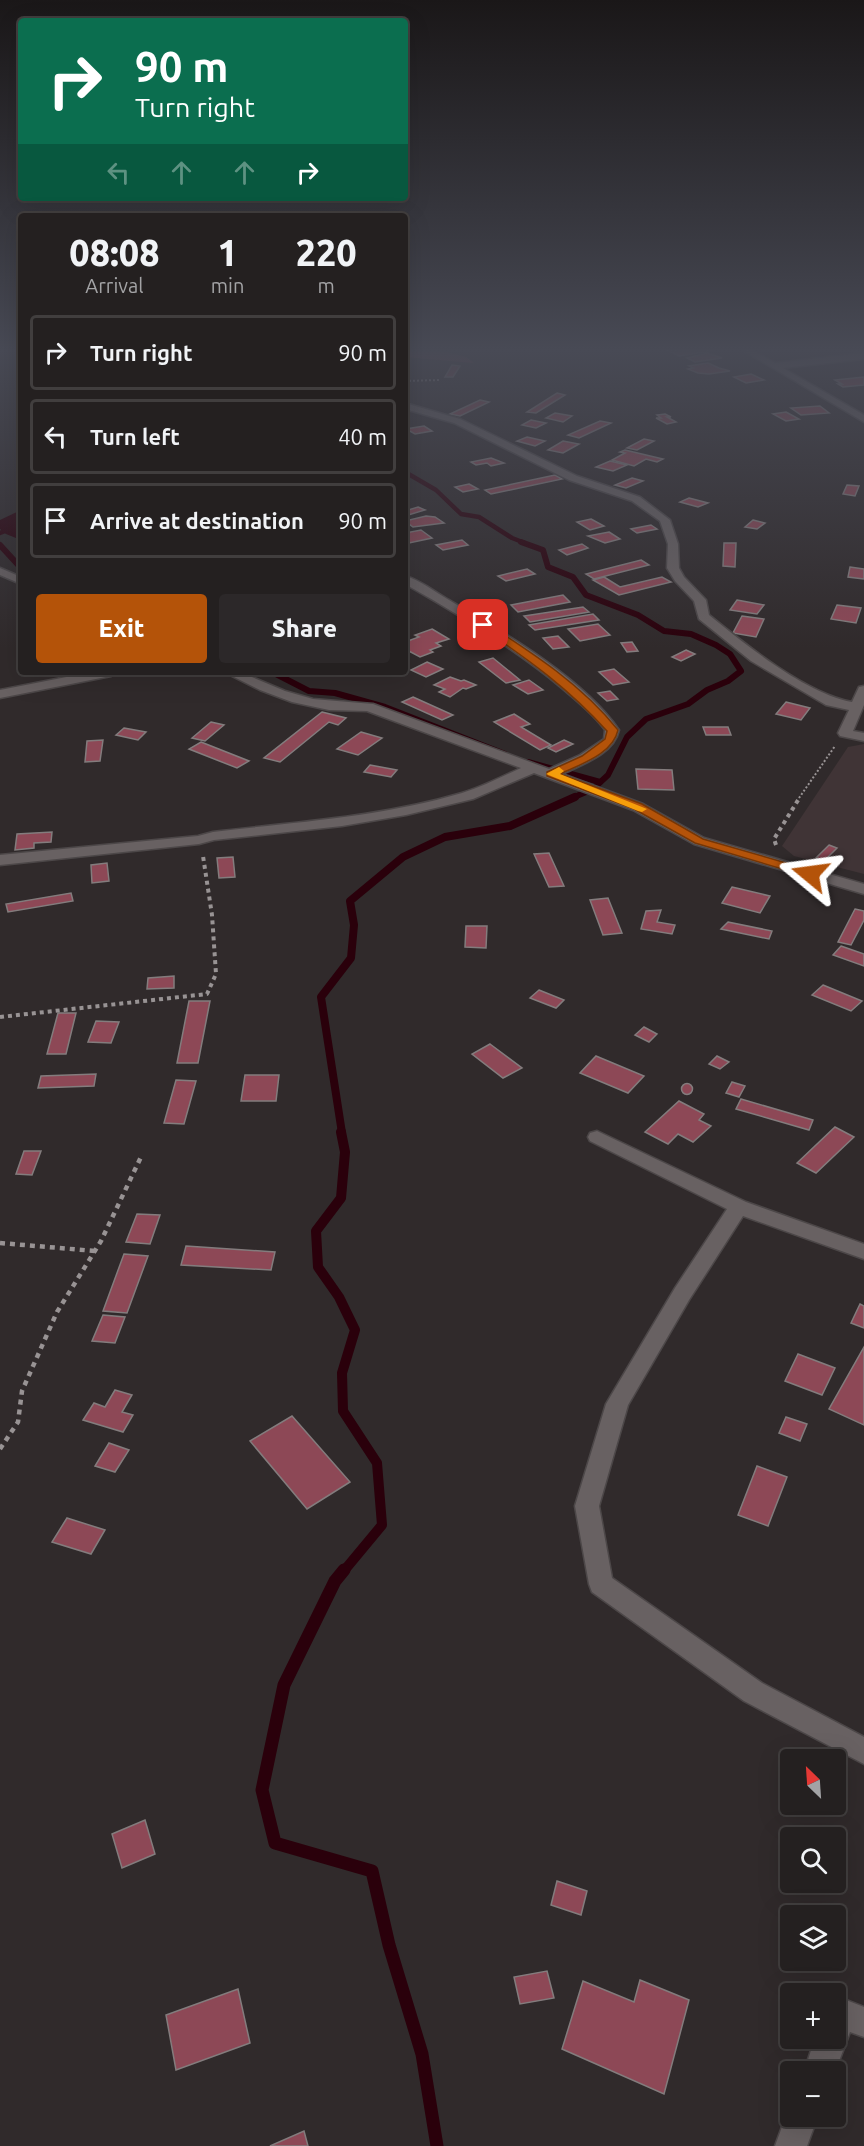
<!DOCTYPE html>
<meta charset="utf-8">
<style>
:root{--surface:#242020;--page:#2c2829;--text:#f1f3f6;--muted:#a3a3a5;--line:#413e3e;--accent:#b45309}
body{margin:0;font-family:Ubuntu,sans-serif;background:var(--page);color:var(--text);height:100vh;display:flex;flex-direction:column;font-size:22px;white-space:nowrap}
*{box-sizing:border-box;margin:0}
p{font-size:20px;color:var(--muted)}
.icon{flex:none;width:33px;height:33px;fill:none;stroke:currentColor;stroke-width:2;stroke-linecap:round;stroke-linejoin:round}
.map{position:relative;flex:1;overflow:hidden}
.drawer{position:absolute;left:18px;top:213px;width:390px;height:462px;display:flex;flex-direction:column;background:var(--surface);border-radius:6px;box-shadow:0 6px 24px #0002,0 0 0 2px var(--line)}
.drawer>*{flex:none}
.banner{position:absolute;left:18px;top:18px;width:390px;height:183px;border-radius:6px;box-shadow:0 6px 24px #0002,0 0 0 2px var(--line);background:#0b6e4f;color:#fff;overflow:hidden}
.needle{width:39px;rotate:335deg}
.buttons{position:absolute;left:780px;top:1749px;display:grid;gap:12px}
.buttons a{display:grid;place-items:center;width:66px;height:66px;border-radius:6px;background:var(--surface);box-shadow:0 6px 24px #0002,0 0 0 2px var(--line);font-size:30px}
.pin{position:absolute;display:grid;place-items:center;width:51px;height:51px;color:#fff;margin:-26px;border-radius:12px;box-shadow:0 3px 9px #0006}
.me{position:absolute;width:66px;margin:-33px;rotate:286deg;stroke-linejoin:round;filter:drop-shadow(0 0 4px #0008)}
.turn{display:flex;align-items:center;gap:21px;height:126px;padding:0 18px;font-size:27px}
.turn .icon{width:78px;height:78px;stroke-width:2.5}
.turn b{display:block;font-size:42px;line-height:51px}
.lanes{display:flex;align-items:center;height:57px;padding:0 18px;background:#0003;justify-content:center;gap:30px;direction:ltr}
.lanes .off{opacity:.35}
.eta{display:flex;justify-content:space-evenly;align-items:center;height:102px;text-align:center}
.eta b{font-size:36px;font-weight:800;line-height:42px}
.cta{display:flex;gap:12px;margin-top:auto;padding:12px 18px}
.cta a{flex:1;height:69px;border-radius:6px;background:var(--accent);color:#fff;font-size:24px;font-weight:800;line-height:69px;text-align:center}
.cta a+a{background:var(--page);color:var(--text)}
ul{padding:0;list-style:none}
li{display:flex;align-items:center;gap:18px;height:75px;margin:0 12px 9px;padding:0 6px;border:3px solid var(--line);border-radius:6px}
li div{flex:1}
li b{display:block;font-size:22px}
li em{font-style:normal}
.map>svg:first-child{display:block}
.built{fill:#403436}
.forest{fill:#7b3847}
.water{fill:#2a000b}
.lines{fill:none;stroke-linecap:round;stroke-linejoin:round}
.stream-far4{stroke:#2a000b;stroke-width:4.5}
.stream-far3{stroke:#2a000b;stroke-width:6}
.stream-far2{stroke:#2a000b;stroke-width:8}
.stream-far1{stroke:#2a000b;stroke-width:10}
.stream{stroke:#2a000b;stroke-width:13}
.building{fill:#8d4856;stroke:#837c7d;stroke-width:1.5}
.minor-casing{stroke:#4c4748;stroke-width:3}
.path-far2{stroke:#989394;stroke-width:2;stroke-dasharray:2 2;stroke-linecap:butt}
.path-far1{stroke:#989394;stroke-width:4;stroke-dasharray:4 4;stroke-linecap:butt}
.path{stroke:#989394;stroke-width:4.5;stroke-dasharray:5 5;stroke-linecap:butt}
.minor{fill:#686162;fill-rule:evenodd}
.route{fill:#b45309;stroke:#753606;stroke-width:1.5}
.slow{fill:#f59e0b}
</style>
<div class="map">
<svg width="864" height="2146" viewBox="0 0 864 2146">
<rect width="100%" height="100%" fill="#302a2b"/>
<polygon class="built" points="864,744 864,874 794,856 782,846 848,747"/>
<polygon class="forest" points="442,351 466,357 474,363 405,357 405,352 408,352"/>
<polygon class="water" points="21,510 21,540 6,534 0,529 0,520"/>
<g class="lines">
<g class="stream-far4">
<polyline points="405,472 436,490 461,514 479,517 512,538 525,543"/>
<polyline points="0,533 21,525"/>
</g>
<g class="stream-far3">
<polyline points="521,542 543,550 548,567 573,577 586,595 638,615 664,631 691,634 716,645 730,654 741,671 728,681 707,690 688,704 646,719 627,737 608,775 593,789 572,798"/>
<polyline points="0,545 21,568"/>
<polyline points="272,672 309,691 335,693 385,707 505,754"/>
<polyline points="528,762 600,782"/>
</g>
<polyline class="stream-far2" points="342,1133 321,997 351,958 354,925 350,901 403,857 445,837 510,826 575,797"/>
<polyline class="stream-far1" points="341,1132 345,1152 341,1198 316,1231 318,1267 339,1297 355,1330 342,1373 343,1411 377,1463 382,1525 343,1572"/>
<polyline class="stream" points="344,1570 335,1581 284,1685 262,1790 275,1843 372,1871 389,1945 422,2054 437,2146"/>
</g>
<g class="building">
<polygon points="689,348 704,348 711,351 679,356 669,351"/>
<polygon points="707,353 722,358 695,362 687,358"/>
<polygon points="708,363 719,368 730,371 709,374 698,373 688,369 693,368 689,366"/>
<polygon points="452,365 460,366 453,377 445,377"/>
<polygon points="751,374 764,380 746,383 734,377"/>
<polygon points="864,377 864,385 843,387 838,384 842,384 835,380"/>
<polygon points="557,393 565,395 536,413 527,412"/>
<polygon points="480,400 489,402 460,416 450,414"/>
<polygon points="820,406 829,413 801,415 791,408"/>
<polygon points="786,412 799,419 786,421 773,414"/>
<polygon points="555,413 572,416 563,422 546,418"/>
<polygon points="665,414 671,417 667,417 676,422 667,424 656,418 661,418 657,415"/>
<polygon points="531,420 546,423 536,428 522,425"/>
<polygon points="600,421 611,423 579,438 568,435"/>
<polygon points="424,426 432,431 415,434 406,429"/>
<polygon points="527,437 545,441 535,446 517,441"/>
<polygon points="644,439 654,441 637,450 627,448"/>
<polygon points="563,441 579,444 563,453 548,450"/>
<polygon points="625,450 663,459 657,462 646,459 634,466 612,460 625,453 620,452"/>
<polygon points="491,458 504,463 491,466 487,463 476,465 471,462"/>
<polygon points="610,461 627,465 613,471 596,467"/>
<polygon points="555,475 562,479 491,494 485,490"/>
<polygon points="632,478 643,481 626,488 615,485"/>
<polygon points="469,484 478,489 463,492 455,487"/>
<polygon points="847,485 859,486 855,496 843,494"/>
<polygon points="689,498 708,503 698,507 680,502"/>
<polygon points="418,507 425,510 405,516 405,511"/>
<polygon points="426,516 435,517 444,523 413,527 405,521"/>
<polygon points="591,519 604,526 590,530 577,522"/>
<polygon points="753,520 765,523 757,529 745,527"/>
<polygon points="651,525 657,529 637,533 631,529"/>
<polygon points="421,530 432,538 409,543 405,540 405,533"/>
<polygon points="609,532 620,539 605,543 588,536"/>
<polygon points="462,540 468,545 443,550 436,545"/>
<polygon points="724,543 736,543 735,567 723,566"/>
<polygon points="582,544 588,548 567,555 559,550"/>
<polygon points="641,560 649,565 594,579 586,574"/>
<polygon points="850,567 864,569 864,579 848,577"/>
<polygon points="527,569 535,574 506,581 498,576"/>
<polygon points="604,577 620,587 662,577 671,582 619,595 593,580"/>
<polygon points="563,595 570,602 518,612 511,605"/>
<polygon points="737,600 764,605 757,614 730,610"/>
<polygon points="837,605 861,608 856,623 831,619"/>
<polygon points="583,607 589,612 530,622 524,616"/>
<polygon points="593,614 599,620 535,630 529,625"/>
<polygon points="742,616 764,619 756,637 733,633"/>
<polygon points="598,624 610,635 580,641 568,629"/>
<polygon points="432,629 449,639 436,643 441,646 430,650 433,652 420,657 405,649 405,642 419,637 415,635"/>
<polygon points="558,636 569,647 553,649 543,638"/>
<polygon points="632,642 638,651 627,652 621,643"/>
<polygon points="686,650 695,654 681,661 672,657"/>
<polygon points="493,658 520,680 506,683 479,662"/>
<polygon points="427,662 443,669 426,677 411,670"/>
<polygon points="614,669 629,682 613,685 599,672"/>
<polygon points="450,677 461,681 464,680 476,685 466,689 463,688 450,697 439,692 445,689 434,685"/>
<polygon points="529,680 543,690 528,694 513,685"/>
<polygon points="610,691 618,699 607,701 598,693"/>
<polygon points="413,697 453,715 442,720 402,702"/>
<polygon points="786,702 810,708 801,720 776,714"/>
<polygon points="322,712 346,718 338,725 329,722 280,762 264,758"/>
<polygon points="514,714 530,724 521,727 551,745 540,750 494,722"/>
<polygon points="211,722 224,725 205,741 192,738"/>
<polygon points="703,727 728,727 731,735 706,735"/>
<polygon points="124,728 146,732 138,740 116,735"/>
<polygon points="361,732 382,738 358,755 337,749"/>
<polygon points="103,740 100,761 85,762 87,741"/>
<polygon points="564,740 573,744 556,752 548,748"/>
<polygon points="201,742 249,761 237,768 189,749"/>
<polygon points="370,765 397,770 391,777 364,772"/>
<polygon points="636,769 672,770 674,790 638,789"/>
<polygon points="52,832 51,842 34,843 34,848 15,850 17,834"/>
<polygon points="829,845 837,848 824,861 816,858"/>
<polygon points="549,853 564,886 549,887 534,854"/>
<polygon points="233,857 235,877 219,878 217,858"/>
<polygon points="107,863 109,881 92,883 91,865"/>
<polygon points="732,887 770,896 760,913 722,903"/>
<polygon points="71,893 73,901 8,912 6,904"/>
<polygon points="608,898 622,933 603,935 590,900"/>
<polygon points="855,909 864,911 864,920 851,945 838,942"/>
<polygon points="661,910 657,922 675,925 672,934 641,929 646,911"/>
<polygon points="728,922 772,931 769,939 721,929"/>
<polygon points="466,926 487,926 486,948 465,947"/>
<polygon points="841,946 864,954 864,966 833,955"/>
<polygon points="174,976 174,988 147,989 148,978"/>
<polygon points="823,985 862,1001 851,1011 812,995"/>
<polygon points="539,990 564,1000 556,1008 530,998"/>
<polygon points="189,1001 210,1001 198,1063 177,1063"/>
<polygon points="58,1013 76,1013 66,1054 47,1054"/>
<polygon points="96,1021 119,1022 111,1043 88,1042"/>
<polygon points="644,1027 657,1034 649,1042 635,1035"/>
<polygon points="490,1044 522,1068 503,1078 472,1054"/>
<polygon points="596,1056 644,1076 628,1093 580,1073"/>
<polygon points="717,1056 729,1062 720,1069 709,1064"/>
<polygon points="96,1074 94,1086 38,1088 41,1076"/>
<polygon points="245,1075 279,1075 276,1101 241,1101"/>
<polygon points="176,1080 196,1081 184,1124 164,1123"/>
<polygon points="732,1082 745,1086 739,1097 726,1093"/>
<circle cx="687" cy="1089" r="5.5"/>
<polygon points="741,1099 813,1120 809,1130 736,1109"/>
<polygon points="679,1101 704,1114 699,1120 711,1126 693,1142 678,1134 668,1144 645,1132"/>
<polygon points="835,1127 854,1137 816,1173 797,1163"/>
<polygon points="24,1151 41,1151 32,1175 16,1174"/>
<polygon points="137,1214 160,1215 150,1244 126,1242"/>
<polygon points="186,1246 275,1252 271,1270 181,1265"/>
<polygon points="124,1254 148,1256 127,1313 103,1311"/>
<polygon points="860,1304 864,1306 864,1328 851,1323"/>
<polygon points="103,1315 125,1317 115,1343 92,1341"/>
<polygon points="864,1347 864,1425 829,1409"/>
<polygon points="798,1354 835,1368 822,1395 785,1381"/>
<polygon points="115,1390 132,1395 122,1412 133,1415 123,1432 83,1420 94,1403 105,1407"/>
<polygon points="292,1416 350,1482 307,1509 250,1441"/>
<polygon points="786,1417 807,1424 800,1441 779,1433"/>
<polygon points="109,1443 129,1450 115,1472 95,1466"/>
<polygon points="757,1466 787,1477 768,1526 738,1515"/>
<polygon points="67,1518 105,1530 91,1554 52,1542"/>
<polygon points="145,1820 155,1854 122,1868 112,1834"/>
<polygon points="557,1881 587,1891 581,1915 551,1905"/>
<polygon points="547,1971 554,1998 520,2004 514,1977"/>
<polygon points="640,1980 689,2000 664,2094 562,2049 583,1981 634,2002"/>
<polygon points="238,1989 250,2043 176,2070 166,2015"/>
<polygon points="304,2131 308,2146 270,2146"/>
</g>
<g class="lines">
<defs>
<g id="minor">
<polygon points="739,348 748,348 775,363 864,353 864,359 783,368 864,415 864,422"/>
<path d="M405,403L460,419L577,476L640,497L670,520L678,544L679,568L684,577L706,600L709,615C746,645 805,693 852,702L859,687L864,686V705L853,731L864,733V741L840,736L838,733L849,710L826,705L751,661L699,619L694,601L675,581L667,568L668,544L660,521L632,501L569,480L454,423L405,409Z"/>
<polygon points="0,568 21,577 21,584 0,575"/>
<path d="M405,576C420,580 435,592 449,600C503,632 583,678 619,730C614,754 583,764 562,774L643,804L704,838L864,884V894L694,844L633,810L534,773L473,799L406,815L342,826L214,840L199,844L0,865V855L198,836L213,832C296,822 381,817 462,793C482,787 501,777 521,768L367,711L329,710L292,702L260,690L224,672H240L285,691L313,699L373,704L549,769L580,755L604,739L605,730C594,714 577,701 562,688C514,648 460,615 405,584Z"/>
<polygon points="92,672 117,672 111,676 0,698 0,690"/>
<polygon points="597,1131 746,1202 864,1244 864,1259 743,1216 689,1300 628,1405 599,1506 612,1578 762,1683 864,1737 864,1764 744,1701 592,1592 589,1584 575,1506 606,1404 675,1288 727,1209 590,1141 588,1137 590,1133"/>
<polygon points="841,1998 864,2007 864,2037 850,2032 835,2072 804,2072 815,2038 836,2038 836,2000"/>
<polygon points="790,2105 790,2116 818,2116 807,2146 775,2146"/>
</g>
</defs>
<use href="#minor" class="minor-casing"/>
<g class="path-far2">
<polyline points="405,381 440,380"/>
<polyline points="799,798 835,746"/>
</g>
<g class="path-far1">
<polyline points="776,845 774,839 800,797"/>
<polyline points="0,1017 207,994 216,974 212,915 203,856"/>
</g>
<g class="path">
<polyline points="0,1243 95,1251"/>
<polyline points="0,1449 18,1422 22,1391 57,1312 101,1241 141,1157"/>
</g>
<use href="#minor" class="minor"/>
</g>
<linearGradient id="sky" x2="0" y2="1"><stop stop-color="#1a1718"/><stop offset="0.54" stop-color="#484a55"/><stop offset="1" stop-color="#484a55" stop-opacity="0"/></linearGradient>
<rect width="864" height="648" fill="url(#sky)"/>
<path class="route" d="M480,623H486C534,654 582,685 618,730C613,754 581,764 560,774L642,804L703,839L814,871V876H806L695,843L634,809L547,776V772L582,756L605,739L607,731C568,688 528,659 480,627Z"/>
<polygon class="slow" points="559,767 564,771 560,774 647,809 642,812 638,811 546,774"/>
</svg>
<div class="buttons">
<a><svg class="needle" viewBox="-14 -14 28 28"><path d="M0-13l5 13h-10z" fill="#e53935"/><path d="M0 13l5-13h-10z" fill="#a3a3a5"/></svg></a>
<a><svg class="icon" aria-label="search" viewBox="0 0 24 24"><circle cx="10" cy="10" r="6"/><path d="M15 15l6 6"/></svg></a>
<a><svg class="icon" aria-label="layers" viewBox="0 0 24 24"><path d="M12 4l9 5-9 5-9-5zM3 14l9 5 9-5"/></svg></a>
<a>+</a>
<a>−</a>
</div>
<div class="pin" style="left:483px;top:625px;background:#d93025"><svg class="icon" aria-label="arrive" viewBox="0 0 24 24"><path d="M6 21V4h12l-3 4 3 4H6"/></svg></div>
<svg class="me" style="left:810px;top:874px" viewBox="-20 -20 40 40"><path d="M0-17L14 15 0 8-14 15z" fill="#b45309" stroke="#fff" stroke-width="4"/></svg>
<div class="banner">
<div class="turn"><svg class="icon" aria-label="right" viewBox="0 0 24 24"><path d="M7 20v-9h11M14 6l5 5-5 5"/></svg><div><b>90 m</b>Turn right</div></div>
<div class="lanes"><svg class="icon off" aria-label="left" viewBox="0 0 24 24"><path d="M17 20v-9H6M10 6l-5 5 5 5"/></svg><svg class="icon off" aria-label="ahead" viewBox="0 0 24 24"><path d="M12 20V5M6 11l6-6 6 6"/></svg><svg class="icon off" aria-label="ahead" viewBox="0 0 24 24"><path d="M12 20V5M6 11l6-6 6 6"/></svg><svg class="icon" aria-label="right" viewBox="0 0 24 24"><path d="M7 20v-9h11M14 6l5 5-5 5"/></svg></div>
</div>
<section class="drawer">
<div class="eta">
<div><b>08:08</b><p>Arrival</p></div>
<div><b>1</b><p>min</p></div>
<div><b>220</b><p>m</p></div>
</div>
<ul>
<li><svg class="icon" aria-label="right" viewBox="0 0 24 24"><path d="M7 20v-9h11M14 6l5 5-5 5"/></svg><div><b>Turn right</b></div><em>90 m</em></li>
<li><svg class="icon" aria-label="left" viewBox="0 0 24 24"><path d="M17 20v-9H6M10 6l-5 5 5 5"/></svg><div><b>Turn left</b></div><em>40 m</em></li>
<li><svg class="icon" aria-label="arrive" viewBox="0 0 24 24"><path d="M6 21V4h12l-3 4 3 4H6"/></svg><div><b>Arrive at destination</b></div><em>90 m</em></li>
</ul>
<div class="cta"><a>Exit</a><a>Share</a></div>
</section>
</div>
